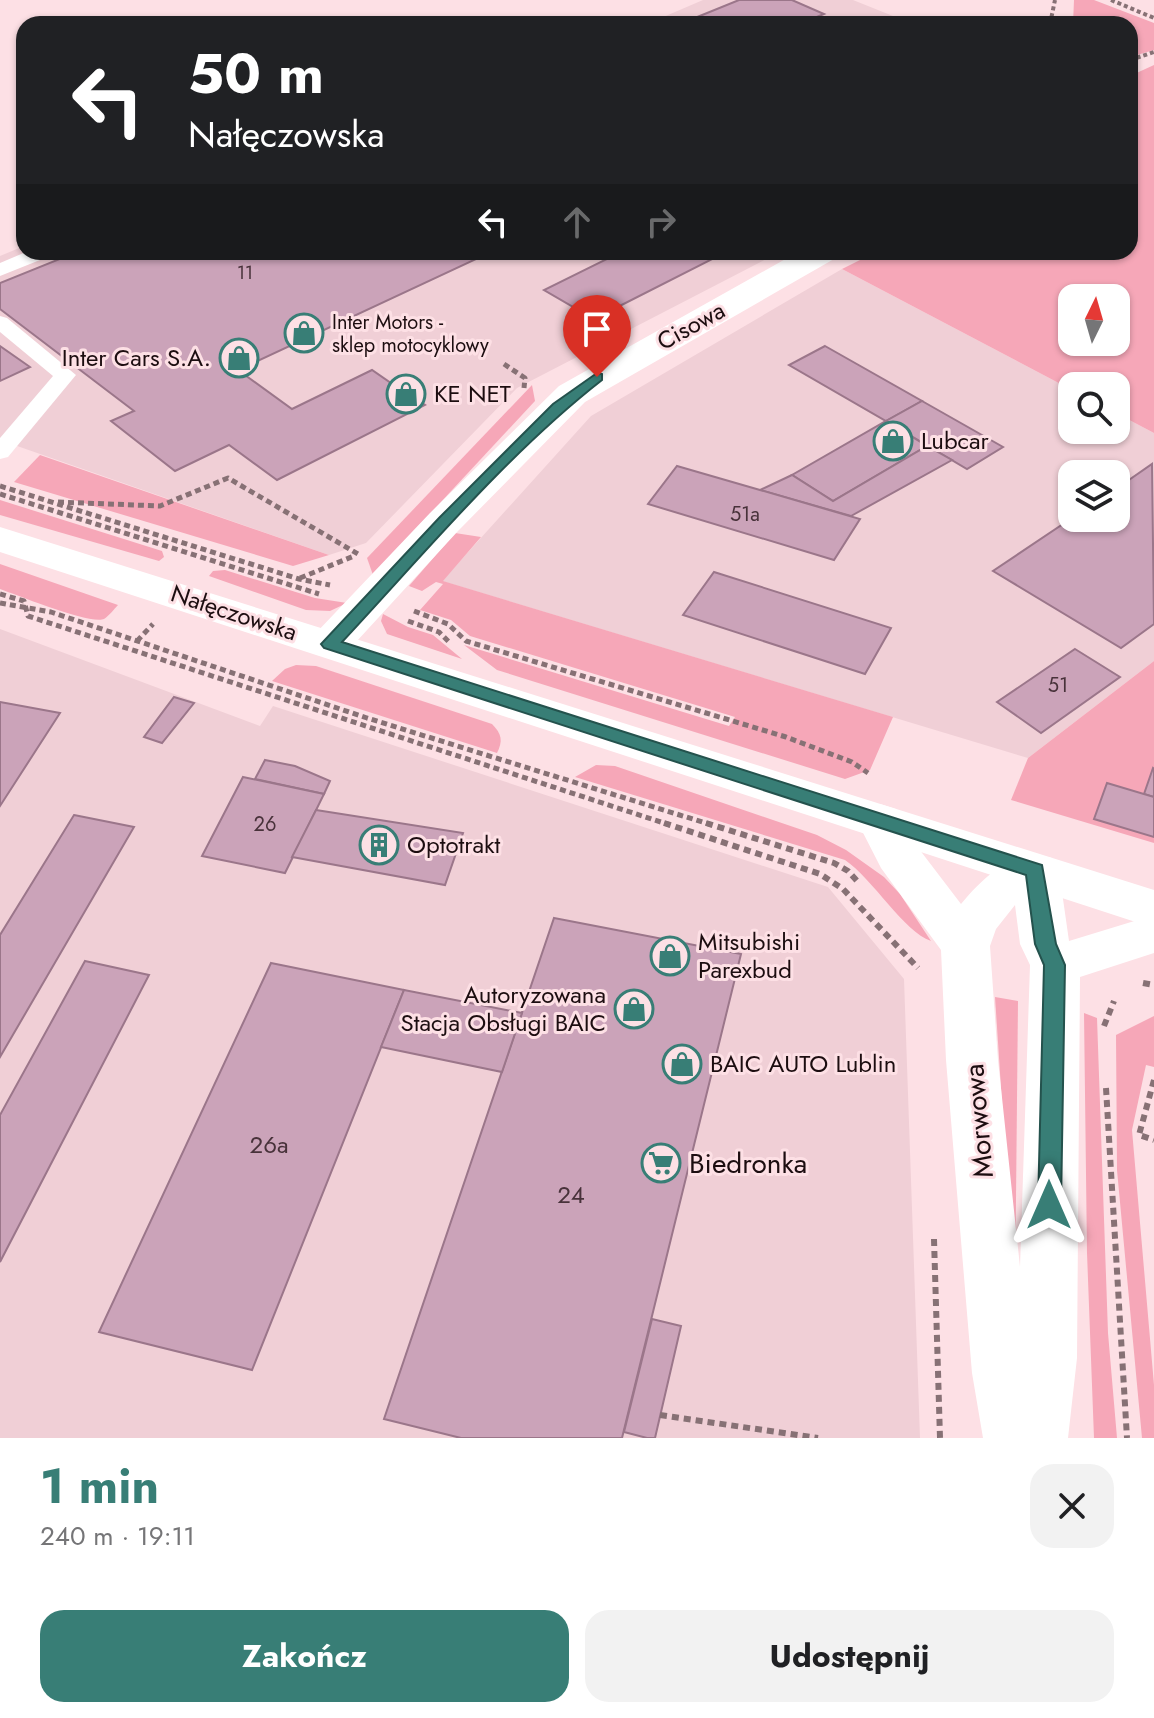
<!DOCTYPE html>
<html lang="pl">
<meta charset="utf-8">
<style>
:root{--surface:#fff;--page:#f2f2f2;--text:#202124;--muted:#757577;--accent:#387e76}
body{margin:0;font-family:Jost,sans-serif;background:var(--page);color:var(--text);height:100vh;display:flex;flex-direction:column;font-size:30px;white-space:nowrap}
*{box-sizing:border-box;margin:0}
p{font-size:26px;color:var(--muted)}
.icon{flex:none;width:44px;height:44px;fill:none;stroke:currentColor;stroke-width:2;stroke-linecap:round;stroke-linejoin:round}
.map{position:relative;height:1438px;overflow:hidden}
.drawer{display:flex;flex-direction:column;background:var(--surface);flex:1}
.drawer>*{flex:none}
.guide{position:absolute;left:16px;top:16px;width:1122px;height:244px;border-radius:24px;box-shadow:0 2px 6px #0004;background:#202124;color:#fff;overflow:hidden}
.needle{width:52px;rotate:5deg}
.fabs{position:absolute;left:1058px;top:284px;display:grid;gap:16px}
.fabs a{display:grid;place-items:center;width:72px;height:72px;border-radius:16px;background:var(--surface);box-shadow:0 2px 6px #0004;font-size:40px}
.pin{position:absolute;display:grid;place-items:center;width:68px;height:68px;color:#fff;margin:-82px -34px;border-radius:50% 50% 50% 0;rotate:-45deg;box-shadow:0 0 8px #0007}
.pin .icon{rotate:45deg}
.me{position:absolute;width:88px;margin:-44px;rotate:0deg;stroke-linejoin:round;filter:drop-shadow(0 0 6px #0008)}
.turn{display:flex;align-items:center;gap:28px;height:168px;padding:0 40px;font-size:36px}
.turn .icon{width:104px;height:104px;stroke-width:2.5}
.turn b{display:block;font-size:56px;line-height:68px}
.lanes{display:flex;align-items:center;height:76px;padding:0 40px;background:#0003;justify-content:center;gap:40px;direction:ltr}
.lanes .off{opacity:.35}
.round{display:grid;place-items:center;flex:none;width:84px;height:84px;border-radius:24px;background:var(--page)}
.overview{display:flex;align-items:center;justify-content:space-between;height:136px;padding:0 40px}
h1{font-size:48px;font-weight:700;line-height:60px;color:var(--accent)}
.button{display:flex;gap:16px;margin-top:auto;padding:16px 40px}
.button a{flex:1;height:92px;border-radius:24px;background:var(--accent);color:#fff;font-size:32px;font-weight:700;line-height:92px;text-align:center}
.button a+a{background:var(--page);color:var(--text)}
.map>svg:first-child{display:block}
.built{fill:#f0cfd6;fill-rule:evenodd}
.green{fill:#f6a7b8;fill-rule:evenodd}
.building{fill:#cba3b9;stroke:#9b768a;stroke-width:2}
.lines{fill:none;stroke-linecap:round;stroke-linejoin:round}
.path-far2{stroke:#877175;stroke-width:4;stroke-dasharray:4 3;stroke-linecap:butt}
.path-far1{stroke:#877175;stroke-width:5;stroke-dasharray:6 4;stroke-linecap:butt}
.path{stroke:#877175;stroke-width:6;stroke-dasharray:7 5;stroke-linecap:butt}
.lane{fill:#fff;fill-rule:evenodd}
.street{fill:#fff;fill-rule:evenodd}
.secondary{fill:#fff;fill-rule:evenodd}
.route{fill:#387e76;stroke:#24524d;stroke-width:2}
.labels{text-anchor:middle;stroke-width:6;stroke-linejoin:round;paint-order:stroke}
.far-number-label{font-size:18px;fill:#48323a}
.far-poi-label{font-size:20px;fill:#1c0d10;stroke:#fde0e5;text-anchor:start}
.number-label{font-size:20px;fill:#48323a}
.street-label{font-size:24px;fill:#1c0d10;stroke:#fde0e5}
.poi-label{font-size:24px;fill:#1c0d10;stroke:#fde0e5;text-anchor:start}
.near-number-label{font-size:24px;fill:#48323a}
.near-street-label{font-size:28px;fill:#1c0d10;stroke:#fde0e5}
.near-poi-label{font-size:28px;fill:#1c0d10;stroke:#fde0e5;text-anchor:start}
</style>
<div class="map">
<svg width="1154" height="1438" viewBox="0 0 1154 1438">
<rect width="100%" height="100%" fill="#fde0e5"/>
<g class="built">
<polygon points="703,0 853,0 913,24 647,24"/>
<polygon points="24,246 24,252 780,252 517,388 366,543 329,555 0,440 0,256"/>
<path d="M842,269L1072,390V430H1116V413L1154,433V661L1028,758L442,581L591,416ZM1072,474H1116V518H1072Z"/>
<polygon points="0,629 260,726 273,706 828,887 904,979 920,1438 0,1438"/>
</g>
<g class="green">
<polygon points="1074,0 1094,0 1154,23 1154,50 1130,57 1130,24 1073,24"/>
<path d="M1154,65V433L1116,413V386H1072V390L842,269L876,252H1130V76ZM1072,298H1116V342H1072Z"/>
<polygon points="532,385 535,401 373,575 367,558"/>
<polygon points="40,455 329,555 293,566 14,482"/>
<polygon points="0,500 162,551 164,557 159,561 0,515"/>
<polygon points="455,533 481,537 443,581 893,717 870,770 845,779 497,670 464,645 729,726 735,717 470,636 451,620 420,610 443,584 436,582 422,591 409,586"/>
<path d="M0,564L118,605C114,609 109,616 104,619C91,625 17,595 0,589Z"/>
<polygon points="225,570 315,598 347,603 330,611 306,610 209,576 213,571"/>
<polygon points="383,614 408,627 433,635 462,659 387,634 381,621"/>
<polygon points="1154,661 1154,843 1011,800 1028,758"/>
<path d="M296,665L316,666L492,724C502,734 503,741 497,753L272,681L285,669Z"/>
<path d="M596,765L615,766L817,835L846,850L884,877L900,894L931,941C904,932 873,879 845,860L575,777Z"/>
<polygon points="995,997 1018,1001 1015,1300"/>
<polygon points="1084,1013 1097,1018 1108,1333 1117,1438 1094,1438 1087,1253"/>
<polygon points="1154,1016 1154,1067 1146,1065 1132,1130 1154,1385 1154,1438 1142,1438 1117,1170 1116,1035"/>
</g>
<g class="building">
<polygon points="739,0 792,0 824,14 800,24 680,24"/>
<polygon points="77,252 491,252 238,370 292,409 372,370 391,383 403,377 416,385 404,391 425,405 277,480 229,445 175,471 111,421 134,411 0,309 0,283"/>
<polygon points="621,252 726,252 594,319 544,290"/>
<polygon points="0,346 30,367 0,381"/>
<polygon points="825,346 922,401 886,421 789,365"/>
<polygon points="922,401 1003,447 967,469 886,421"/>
<polygon points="886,421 927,446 833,501 792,475"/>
<polygon points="927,446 952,460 851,516 760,490 792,475 833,501"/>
<polygon points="1152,464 1154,624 1121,648 993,571 1072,518 1116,518 1116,489"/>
<polygon points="677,466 760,490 860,519 834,560 648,504"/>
<polygon points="714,572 891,628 865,674 683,615"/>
<polygon points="1075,649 1120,677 1041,733 997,702"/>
<polygon points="174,697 194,703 162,743 144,737"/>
<polygon points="0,702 60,713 0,806"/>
<polygon points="265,760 295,766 330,781 324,794 255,779"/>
<polygon points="1153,768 1154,769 1154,797 1144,794"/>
<polygon points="243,777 324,794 285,873 202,856"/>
<polygon points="1107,783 1154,797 1154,837 1094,819"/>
<polygon points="316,810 463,833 445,885 292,857"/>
<polygon points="74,815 134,827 0,1057 0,935"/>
<polygon points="554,918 741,954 622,1438 461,1438 384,1419"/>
<polygon points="85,961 149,975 0,1262 0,1115"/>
<polygon points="271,963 404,990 252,1370 99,1332"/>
<polygon points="404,990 522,1013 502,1072 381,1047"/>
<polygon points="652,1319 681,1326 655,1438 647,1438 624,1432"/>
</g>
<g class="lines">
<g class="path-far2">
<polyline points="1111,0 1154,18"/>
<polyline points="1050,24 1055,0"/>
<polyline points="1130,60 1154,52"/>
</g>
<g class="path-far1">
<polyline points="504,364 525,378 524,388"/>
<polyline points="0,486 299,579 330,585"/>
<polyline points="0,494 319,594"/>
<polyline points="58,502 160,506 228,478 358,554"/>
<polyline points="300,578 354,556"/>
<polyline points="0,594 24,601 28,616 670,825"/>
<polyline points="0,603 51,612 367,718 712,825"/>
<polyline points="414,611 448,624 466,641 786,737 852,762 868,773"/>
<polyline points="408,621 439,632 451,644"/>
<polyline points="137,641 153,624"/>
</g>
<g class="path">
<polyline points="664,823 820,874 843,889 918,968"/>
<polyline points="706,823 834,863 848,871 859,883"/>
<polyline points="1143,983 1154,985"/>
<polyline points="1104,1026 1114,1001"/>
<polyline points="1154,1080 1139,1135 1154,1140"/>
<polyline points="1106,1088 1127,1438"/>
<polyline points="934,1239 940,1438"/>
<polyline points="660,1415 818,1438"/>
</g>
<g class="lane">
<polygon points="26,252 53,252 50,256 0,276 0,263"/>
<polygon points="0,316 7,318 76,375 8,457 0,459 0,438 53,376 0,332"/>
</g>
<g class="street">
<polygon points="798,252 838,252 834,259 585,402 458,531 345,654 330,658 315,654 309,644 315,634 430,513 559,386"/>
<path d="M880,804L896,809L916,845L961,904C983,877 1015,847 1052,858L1059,871L1069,941L1154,915V953L1080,977L1077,1358L1068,1438H983L972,1373L946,1060L941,950L881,868L857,821L864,809ZM1015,905L1020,944L1030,965L1020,1267L998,1060L990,946L996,929Z"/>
</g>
<polygon class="secondary" points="0,527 1154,890 1154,928 0,552"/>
</g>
<path class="route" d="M597,373L602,374V380C506,455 425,553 342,642L1042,865L1056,944L1065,965L1061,1205L1057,1212L1049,1215L1041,1212L1038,1205L1044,965L1035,944L1026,875L324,648L321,644L439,518L553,404Z"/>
<defs>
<symbol id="shop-ring" viewBox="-11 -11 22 22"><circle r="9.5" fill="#fde0e5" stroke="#387e76" stroke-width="1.5"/><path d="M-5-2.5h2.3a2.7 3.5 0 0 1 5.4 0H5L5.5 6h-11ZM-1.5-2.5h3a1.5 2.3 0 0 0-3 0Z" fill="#387e76"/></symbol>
<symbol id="building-ring" viewBox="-11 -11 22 22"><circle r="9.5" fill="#fde0e5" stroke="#387e76" stroke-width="1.5"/><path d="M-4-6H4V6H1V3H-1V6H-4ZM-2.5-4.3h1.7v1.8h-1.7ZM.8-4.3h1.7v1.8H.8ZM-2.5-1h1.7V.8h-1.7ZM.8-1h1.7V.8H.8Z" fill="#387e76"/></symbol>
<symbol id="supermarket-ring" viewBox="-11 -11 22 22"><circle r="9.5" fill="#fde0e5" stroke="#387e76" stroke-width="1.5"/><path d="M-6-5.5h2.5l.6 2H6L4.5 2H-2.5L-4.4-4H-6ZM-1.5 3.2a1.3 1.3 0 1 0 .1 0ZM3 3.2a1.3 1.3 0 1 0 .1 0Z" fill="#387e76"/></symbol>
</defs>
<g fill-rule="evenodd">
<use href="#shop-ring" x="282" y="311" width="44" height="44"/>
<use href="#shop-ring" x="217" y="336" width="44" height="44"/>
<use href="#shop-ring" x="384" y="372" width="44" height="44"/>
<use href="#shop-ring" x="871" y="419" width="44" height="44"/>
<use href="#building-ring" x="357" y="823" width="44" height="44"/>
<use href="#shop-ring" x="648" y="934" width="44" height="44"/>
<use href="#shop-ring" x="612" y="987" width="44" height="44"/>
<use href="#shop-ring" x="660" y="1042" width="44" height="44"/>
<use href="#supermarket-ring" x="639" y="1141" width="44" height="44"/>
</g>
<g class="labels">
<g class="far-number-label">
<text x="245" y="279">11</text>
</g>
<g class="far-poi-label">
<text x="332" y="329">Inter Motors -<tspan x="332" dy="23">sklep motocyklowy</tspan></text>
</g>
<g class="number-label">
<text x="745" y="521">51a</text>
<text x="1058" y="692">51</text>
<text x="265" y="831">26</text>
</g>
<g class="street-label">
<text transform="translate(691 326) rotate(-29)" y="8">Cisowa</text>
<text transform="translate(234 613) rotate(18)" y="8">Nałęczowska</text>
</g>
<g class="poi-label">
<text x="211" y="366" text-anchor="end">Inter Cars S.A.</text>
<text x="434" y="402">KE NET</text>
<text x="921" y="449">Lubcar</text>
<text x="407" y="853">Optotrakt</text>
<text x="698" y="950">Mitsubishi<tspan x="698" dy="28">Parexbud</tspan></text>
<text x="606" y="1003" text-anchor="end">Autoryzowana<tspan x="606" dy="28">Stacja Obsługi BAIC</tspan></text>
<text x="710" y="1072">BAIC AUTO Lublin</text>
</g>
<g class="near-number-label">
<text x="269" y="1153">26a</text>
<text x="571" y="1203">24</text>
</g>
<g class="near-street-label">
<text transform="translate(978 1121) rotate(-95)" y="10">Morwowa</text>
</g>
<g class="near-poi-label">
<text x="689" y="1173">Biedronka</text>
</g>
</g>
</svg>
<div class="fabs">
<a><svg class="needle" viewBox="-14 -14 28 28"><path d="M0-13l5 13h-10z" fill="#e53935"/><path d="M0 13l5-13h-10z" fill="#757577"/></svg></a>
<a><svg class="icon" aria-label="search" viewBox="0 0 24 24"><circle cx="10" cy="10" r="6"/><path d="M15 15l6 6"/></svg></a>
<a><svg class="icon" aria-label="layers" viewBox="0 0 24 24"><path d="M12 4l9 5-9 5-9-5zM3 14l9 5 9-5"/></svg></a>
</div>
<div class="pin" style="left:597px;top:377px;background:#d93025"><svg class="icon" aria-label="arrive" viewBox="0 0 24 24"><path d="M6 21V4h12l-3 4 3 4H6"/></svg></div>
<svg class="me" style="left:1049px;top:1205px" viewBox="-20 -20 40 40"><path d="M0-17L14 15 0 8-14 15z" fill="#387e76" stroke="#fff" stroke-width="4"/></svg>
<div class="guide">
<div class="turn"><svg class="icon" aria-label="left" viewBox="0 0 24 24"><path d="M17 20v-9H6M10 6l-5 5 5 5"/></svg><div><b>50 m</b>Nałęczowska</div></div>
<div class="lanes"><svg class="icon" aria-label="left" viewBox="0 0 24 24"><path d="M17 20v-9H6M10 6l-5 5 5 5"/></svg><svg class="icon off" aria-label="ahead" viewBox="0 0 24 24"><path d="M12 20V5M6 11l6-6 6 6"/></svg><svg class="icon off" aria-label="right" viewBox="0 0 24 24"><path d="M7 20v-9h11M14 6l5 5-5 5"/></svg></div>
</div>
</div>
<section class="drawer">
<div class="overview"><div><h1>1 min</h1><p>240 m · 19:11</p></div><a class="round"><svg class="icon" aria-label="close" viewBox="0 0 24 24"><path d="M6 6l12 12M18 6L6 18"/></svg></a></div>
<div class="button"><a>Zakończ</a><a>Udostępnij</a></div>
</section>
